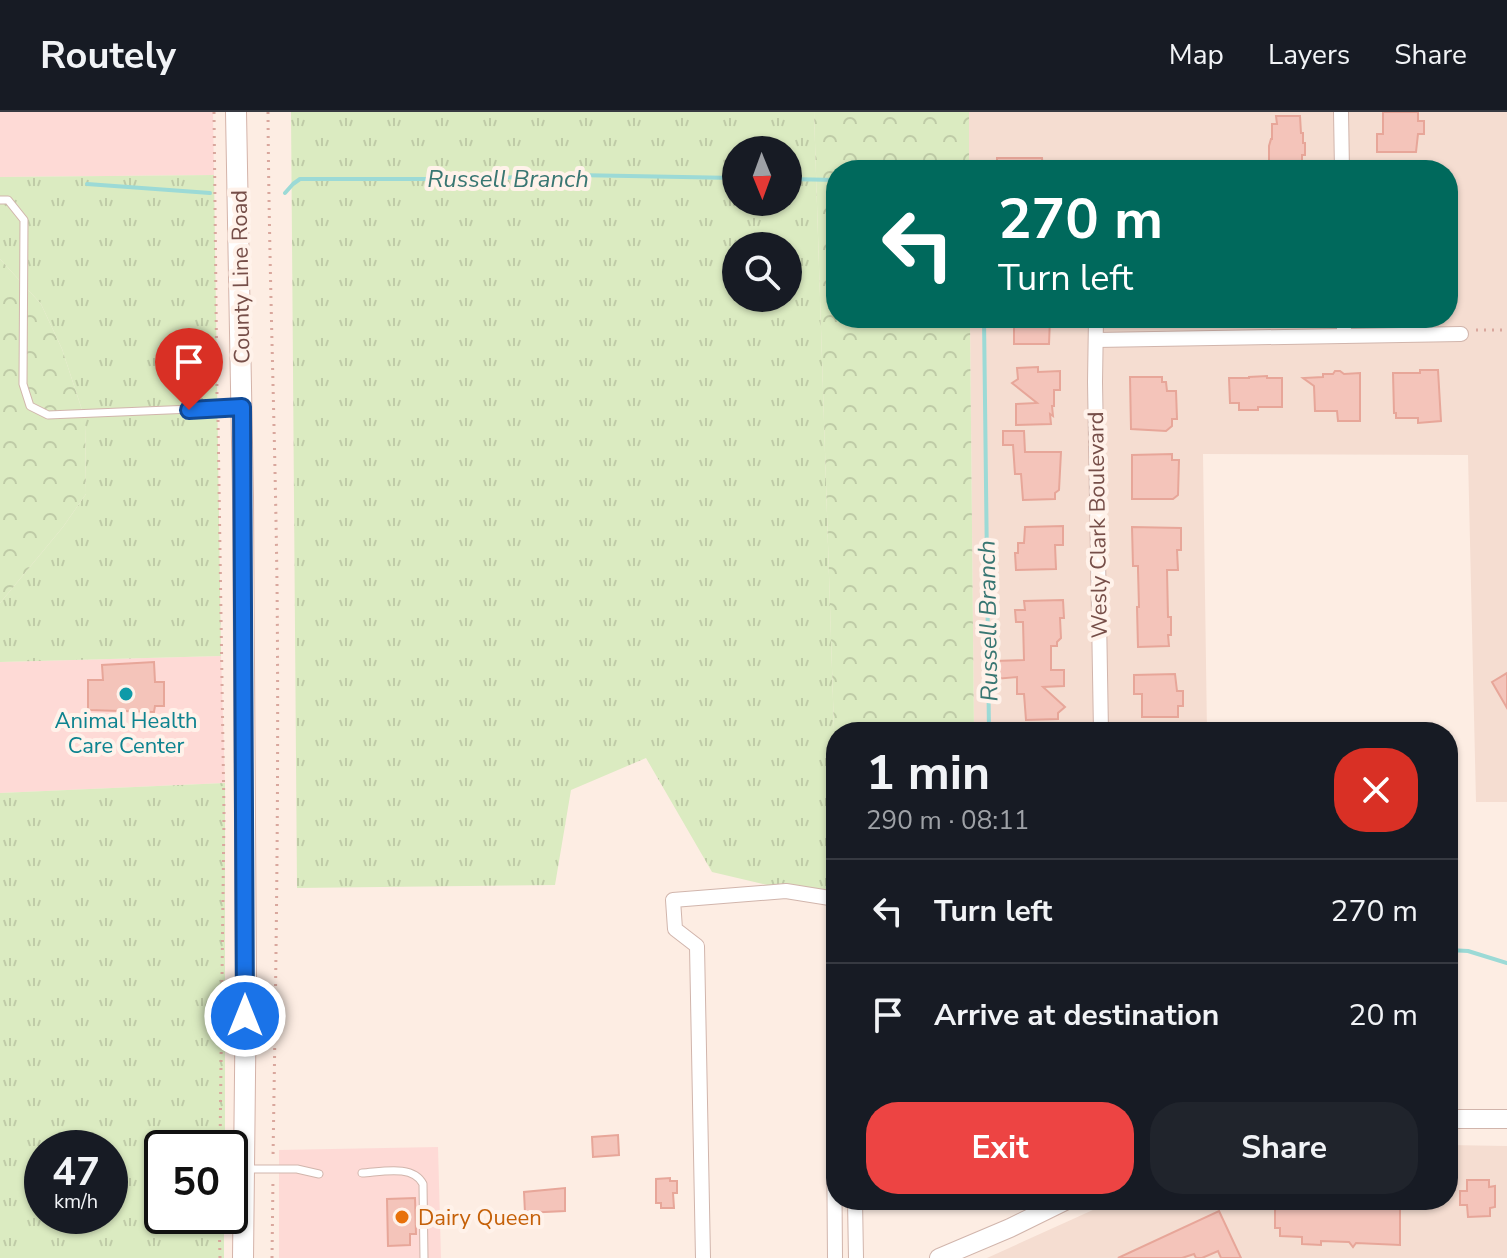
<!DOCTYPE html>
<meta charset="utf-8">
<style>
:root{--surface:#171b24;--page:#20242c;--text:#f1f3f6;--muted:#9ea1a6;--line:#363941;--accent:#ed4443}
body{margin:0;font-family:"Nunito Sans",sans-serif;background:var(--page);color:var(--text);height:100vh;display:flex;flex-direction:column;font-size:30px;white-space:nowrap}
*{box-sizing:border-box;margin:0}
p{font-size:26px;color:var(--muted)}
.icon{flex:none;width:44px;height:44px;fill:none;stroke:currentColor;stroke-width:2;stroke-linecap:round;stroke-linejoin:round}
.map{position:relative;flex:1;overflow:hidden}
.sheet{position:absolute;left:826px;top:610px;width:632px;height:488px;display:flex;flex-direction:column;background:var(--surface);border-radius:32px;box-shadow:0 2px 6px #0004}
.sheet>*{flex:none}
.top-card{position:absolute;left:826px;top:48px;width:632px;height:168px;border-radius:32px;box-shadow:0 2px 6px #0004;background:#00695c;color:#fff;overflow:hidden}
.needle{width:52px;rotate:179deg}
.tools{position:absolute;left:722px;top:24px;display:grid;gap:16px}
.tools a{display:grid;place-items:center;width:80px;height:80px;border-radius:50%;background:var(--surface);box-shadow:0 2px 6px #0004;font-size:40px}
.speed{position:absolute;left:24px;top:1018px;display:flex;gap:16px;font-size:40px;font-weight:700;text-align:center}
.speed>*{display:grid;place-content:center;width:104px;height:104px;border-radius:50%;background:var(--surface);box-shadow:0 2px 6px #0004;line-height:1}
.speed small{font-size:20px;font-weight:400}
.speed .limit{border:4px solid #111;border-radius:12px;background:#fff;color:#111}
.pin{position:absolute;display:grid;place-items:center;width:68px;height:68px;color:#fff;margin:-82px -34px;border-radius:50% 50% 50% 0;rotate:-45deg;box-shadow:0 0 8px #0007}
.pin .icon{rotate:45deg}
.me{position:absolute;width:88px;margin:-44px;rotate:0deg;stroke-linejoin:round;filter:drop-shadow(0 0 6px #0008)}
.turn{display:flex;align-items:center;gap:28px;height:168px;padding:0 40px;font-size:36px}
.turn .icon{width:104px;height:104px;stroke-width:2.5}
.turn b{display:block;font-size:56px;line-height:68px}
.round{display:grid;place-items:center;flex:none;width:84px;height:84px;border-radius:32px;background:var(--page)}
.headline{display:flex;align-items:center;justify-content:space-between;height:136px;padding:0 40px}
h1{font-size:48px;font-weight:700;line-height:60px}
.button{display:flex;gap:16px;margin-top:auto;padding:16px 40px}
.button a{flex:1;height:92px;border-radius:32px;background:var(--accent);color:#fff;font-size:32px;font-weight:700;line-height:92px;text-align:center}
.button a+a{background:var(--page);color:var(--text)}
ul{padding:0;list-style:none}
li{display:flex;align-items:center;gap:24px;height:104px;padding:0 40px;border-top:2px solid var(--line)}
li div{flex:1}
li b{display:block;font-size:30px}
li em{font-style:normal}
header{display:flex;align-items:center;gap:48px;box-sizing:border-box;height:112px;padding:0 40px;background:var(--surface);border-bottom:2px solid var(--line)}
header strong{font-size:38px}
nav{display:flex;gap:44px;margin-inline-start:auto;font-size:28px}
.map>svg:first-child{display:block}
.residential{fill:#f5ddd1}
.commercial{fill:#fedad6}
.grass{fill:url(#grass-tufts);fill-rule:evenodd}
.forest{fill:url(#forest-crowns)}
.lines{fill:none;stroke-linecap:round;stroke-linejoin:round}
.stream{stroke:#9cdad6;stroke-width:4}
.building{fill:#f4c4ba;stroke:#e7a699;stroke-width:2}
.service-casing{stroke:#d1b5ac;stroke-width:9}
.minor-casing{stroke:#d1b5ac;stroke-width:16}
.tertiary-casing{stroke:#d1b5ac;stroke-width:20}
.secondary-casing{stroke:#d4b3a9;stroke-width:22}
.path{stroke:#d9a79d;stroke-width:3;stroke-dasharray:2 6;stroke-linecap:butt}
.service{stroke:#fff;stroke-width:7}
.minor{stroke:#fff;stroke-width:14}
.tertiary{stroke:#fff;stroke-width:18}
.secondary{stroke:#fff;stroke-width:20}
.route-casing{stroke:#114b97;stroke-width:20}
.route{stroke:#1a73e8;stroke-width:14}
.culture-dot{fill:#0f9aa8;stroke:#fff2ea;stroke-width:3}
.food-dot{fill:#e8710a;stroke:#fff2ea;stroke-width:3}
.labels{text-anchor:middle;stroke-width:8;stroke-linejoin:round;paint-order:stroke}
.street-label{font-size:22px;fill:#764e48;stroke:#fff2ea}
.culture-label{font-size:22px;fill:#0d838f;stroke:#fff2ea}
.food-label{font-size:22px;fill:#c56008;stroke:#fff2ea;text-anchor:start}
.water-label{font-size:24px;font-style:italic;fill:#387672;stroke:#fff2ea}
</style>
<header>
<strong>Routely</strong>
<nav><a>Map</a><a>Layers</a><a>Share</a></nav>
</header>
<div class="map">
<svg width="1507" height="1146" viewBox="0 0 1507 1146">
<defs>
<pattern id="grass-tufts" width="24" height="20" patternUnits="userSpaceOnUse" patternTransform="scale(2)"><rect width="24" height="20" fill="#dbebc1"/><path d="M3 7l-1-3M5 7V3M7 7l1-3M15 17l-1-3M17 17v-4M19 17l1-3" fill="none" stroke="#bfcba7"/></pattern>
<pattern id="forest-crowns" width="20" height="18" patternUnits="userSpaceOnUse" patternTransform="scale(2)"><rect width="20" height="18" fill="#dbebc1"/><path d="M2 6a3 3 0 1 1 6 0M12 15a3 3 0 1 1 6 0" fill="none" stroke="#bfcba7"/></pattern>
</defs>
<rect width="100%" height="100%" fill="#fdede3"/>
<g class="residential">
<polygon points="969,0 1507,0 1507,690 1476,690 1468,343 1203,342 1207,620 974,620 970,206 1448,206 1448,58 969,58"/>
<polygon points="1448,1033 1507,1034 1507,1146 987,1146 1115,1088 1448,1088"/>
</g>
<g class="commercial">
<polygon points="0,0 213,0 214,63 0,65"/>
<polygon points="221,544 225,671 0,681 0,550"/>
<polygon points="438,1035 441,1146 279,1146 279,1038"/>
</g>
<g class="grass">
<path d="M291,0H814L836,680V789L712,760L646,646L571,678L555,773L297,776ZM736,38H788V90H736ZM736,134H788V186H736Z"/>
<polygon points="214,63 221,544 0,550 0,491 63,415 86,382 85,307 62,237 41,192 0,147 0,65"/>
<path d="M225,671V1036H162V1104H224V1146H0V681ZM42,1036H110V1104H42Z"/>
</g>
<g class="forest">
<polygon points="814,0 969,0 969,58 836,58 836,206 970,206 974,620 836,620 836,680"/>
<polygon points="0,147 41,192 62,237 85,307 86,382 63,415 0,491"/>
</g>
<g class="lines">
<g class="stream">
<polyline points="788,67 836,68"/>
<polyline points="87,72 210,81"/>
<polyline points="285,81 293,72 300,67 466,67 575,63 736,66"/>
<polyline points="984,206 989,620"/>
<polyline points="1448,838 1468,839 1507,851"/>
</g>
</g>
<g class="building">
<polygon points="1383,0 1418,0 1418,9 1424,9 1424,22 1418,22 1416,40 1377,40 1377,22 1383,22"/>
<polygon points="1276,4 1300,4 1301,21 1303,21 1303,31 1305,31 1305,43 1302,43 1302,53 1292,53 1292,55 1269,54 1269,34 1271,27 1272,27 1272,12 1277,12"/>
<polygon points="997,46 1042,46 1043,58 997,58"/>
<polygon points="1014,206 1050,206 1049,232 1014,232"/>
<polygon points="1038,255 1038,260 1060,259 1060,278 1054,278 1054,294 1052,294 1053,304 1050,302 1051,312 1016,313 1016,292 1037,291 1012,271 1018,267 1017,256"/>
<polygon points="1420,258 1438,258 1441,309 1418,311 1418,306 1396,306 1396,301 1394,301 1393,261 1420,261"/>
<polygon points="1335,259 1340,259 1344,262 1360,261 1360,309 1338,309 1337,299 1315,299 1314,274 1303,266 1323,265 1323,262 1333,262"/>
<polygon points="1267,264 1267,266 1282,266 1282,295 1258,295 1258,298 1239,298 1239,291 1230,291 1229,266 1249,266 1249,265"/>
<polygon points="1130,265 1162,265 1162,270 1166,270 1167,279 1176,279 1177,307 1172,307 1172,314 1166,319 1131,317"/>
<polygon points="1003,319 1024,319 1025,340 1061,340 1059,378 1055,381 1055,387 1023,388 1021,362 1015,362 1013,333 1003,333"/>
<polygon points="1172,342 1172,348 1179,348 1178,383 1173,387 1132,387 1132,343"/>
<polygon points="1063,414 1063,433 1055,433 1056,457 1016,458 1015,441 1018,441 1018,431 1024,431 1025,415"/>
<polygon points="1132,415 1181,416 1181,438 1177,438 1178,458 1167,458 1168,505 1171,505 1171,523 1168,523 1169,534 1138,535 1137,495 1139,495 1138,458 1138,454 1133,454"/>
<polygon points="1063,488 1064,506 1060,506 1061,526 1057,530 1057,534 1051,534 1051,558 1064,558 1064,574 1043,575 1065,595 1058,601 1058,607 1026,608 1024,582 1017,582 1017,565 995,567 994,549 1024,548 1023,510 1016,510 1015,498 1025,498 1024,489"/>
<polygon points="154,550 155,570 164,570 164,594 155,594 154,600 88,598 88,568 103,568 102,553"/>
<polygon points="1507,561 1507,596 1492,570"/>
<polygon points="1175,562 1177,579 1183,579 1183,594 1178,594 1178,605 1142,605 1142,582 1134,582 1134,563"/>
<polygon points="618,1023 619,1043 593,1045 592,1025"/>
<polygon points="670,1066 670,1069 677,1069 677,1081 673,1081 674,1096 661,1096 661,1091 656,1091 656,1067"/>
<polygon points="1467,1068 1489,1068 1489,1075 1495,1074 1495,1095 1490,1096 1490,1104 1468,1105 1467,1093 1460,1093 1460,1079 1467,1079"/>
<polygon points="565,1076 565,1099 525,1101 524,1080"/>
<polygon points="415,1086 416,1122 410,1122 410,1133 388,1134 387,1087"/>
<polygon points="1275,1089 1321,1089 1321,1094 1370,1094 1370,1091 1400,1091 1400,1133 1356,1131 1353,1135 1349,1130 1321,1129 1321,1133 1302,1132 1302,1125 1280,1124 1280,1116 1275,1116"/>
<polygon points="1219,1099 1241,1146 1221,1146 1218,1139 1202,1146 1196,1146 1194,1142 1182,1146 1118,1146"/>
</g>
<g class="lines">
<defs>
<g id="service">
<polyline points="0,88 8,88 24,108 23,272 30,294 48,303 240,295"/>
<polyline points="246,1057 297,1057 319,1062"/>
<path d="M362,1061C381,1060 413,1052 423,1072L424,1146"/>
</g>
<g id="minor">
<polyline points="1341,0 1342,58"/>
<polyline points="1096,206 1095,270 1101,620"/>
<polyline points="1344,206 1344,224"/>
<polyline points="1096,228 1461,222"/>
<polyline points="855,1088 856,1146"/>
<polyline points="703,1146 697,834 675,817 673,788 786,779 836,787"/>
<polyline points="835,1146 834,1018 836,1015"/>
</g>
<g id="tertiary">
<polyline points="1448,1007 1507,1007"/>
<polyline points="939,1146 1010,1116 1067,1088"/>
</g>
<polyline id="secondary" points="236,0 243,385 246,873 243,1146"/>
</defs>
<use href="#service" class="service-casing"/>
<use href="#minor" class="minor-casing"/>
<use href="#tertiary" class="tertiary-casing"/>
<use href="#secondary" class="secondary-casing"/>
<g class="path">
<polyline points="214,0 217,284"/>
<path d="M268,0C269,157 275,314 277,472C279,663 276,855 273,1046"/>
<polyline points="1476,218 1507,218"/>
<polyline points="218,308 224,701 220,1036"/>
<polyline points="219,1104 220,1146"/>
<polyline points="272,1146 273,1066"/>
</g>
<use href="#service" class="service"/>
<use href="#minor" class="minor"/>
<use href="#tertiary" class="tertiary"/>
<use href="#secondary" class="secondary"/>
</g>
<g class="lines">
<defs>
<polyline id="route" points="189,298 242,295 245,904"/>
</defs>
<use href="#route" class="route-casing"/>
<use href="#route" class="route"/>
</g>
<circle class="culture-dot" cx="126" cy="582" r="8"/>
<circle class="food-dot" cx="402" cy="1105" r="8"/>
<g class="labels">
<g class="street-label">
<text transform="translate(240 165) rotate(-91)" y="8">County Line Road</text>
<text transform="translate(1097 413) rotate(-91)" y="8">Wesly Clark Boulevard</text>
</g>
<g class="culture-label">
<text x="126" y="616">Animal Health<tspan x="126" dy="25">Care Center</tspan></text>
</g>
<g class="food-label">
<text x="418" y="1113">Dairy Queen</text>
</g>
<g class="water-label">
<text x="508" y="75">Russell Branch</text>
<text transform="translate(988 509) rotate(-91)" y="8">Russell Branch</text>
</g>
</g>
</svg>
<div class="tools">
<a><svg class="needle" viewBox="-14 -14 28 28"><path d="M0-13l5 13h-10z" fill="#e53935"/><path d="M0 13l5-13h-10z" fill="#9ea1a6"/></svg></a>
<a><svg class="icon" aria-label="search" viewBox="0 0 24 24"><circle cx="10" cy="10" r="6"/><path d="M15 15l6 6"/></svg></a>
</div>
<div class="speed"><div>47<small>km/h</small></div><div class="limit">50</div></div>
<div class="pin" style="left:189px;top:298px;background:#d93025"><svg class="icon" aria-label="arrive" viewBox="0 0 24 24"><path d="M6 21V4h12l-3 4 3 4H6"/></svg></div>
<svg class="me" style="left:245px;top:904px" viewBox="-20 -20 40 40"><circle r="17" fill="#1a73e8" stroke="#fff" stroke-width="3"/><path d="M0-11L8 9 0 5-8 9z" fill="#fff"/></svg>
<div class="top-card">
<div class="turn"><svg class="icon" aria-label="left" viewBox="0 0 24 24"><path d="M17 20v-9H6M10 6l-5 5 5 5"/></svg><div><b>270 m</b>Turn left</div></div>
</div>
<section class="sheet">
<div class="headline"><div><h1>1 min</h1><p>290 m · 08:11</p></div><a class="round" style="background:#d93025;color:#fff"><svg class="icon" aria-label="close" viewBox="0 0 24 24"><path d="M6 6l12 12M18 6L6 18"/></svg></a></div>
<ul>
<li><svg class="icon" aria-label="left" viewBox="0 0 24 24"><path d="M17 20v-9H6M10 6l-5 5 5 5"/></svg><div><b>Turn left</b></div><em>270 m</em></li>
<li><svg class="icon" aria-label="arrive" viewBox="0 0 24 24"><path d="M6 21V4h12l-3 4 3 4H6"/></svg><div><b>Arrive at destination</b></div><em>20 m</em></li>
</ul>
<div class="button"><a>Exit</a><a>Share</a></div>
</section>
</div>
